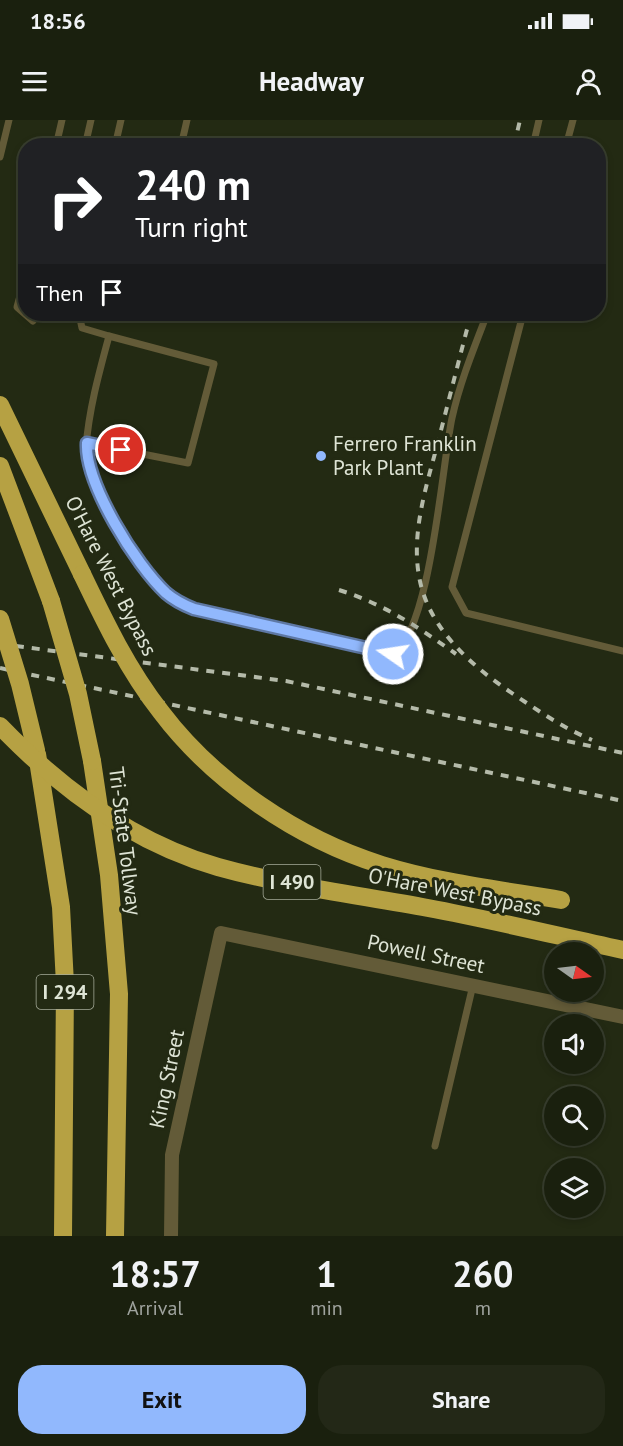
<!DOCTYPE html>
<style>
:root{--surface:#1a200e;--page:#232817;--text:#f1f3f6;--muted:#9fa39e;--line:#383e2e;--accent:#91b8fd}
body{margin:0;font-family:"PT Sans",sans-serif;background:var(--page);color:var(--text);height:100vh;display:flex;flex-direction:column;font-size:22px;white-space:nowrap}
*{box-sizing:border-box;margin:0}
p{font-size:20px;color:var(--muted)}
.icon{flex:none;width:33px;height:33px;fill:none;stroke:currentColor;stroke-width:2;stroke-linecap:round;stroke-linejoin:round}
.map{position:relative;height:1116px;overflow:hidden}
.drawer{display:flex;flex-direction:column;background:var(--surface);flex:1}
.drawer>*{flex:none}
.top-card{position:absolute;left:18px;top:18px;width:588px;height:183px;border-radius:24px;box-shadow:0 3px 9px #0003,0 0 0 2px var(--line);background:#202124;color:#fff;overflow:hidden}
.needle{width:39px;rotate:104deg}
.buttons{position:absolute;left:544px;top:822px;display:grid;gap:12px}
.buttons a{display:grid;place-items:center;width:60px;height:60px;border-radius:50%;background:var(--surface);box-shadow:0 3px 9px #0003,0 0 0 2px var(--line);font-size:30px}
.pin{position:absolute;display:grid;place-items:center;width:51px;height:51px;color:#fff;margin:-26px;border:3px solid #fff;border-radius:50%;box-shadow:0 2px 6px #0007}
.me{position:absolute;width:66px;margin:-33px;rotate:283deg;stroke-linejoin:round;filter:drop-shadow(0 0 4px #0008)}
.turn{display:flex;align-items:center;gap:21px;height:126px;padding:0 18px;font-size:27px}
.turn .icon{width:78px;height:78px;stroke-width:2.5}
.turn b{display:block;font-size:42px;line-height:51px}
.then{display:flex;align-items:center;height:57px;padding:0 18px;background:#0003;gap:12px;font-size:22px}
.eta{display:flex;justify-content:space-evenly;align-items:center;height:102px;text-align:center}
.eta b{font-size:36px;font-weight:800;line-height:42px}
.action{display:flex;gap:12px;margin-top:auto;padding:12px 18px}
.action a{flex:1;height:69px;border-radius:24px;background:var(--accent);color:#111;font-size:24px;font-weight:800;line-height:69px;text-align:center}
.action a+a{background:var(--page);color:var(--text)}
.status{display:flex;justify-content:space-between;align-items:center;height:42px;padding:0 30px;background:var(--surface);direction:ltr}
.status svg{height:16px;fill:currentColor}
header{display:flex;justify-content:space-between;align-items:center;height:78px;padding:0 18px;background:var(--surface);font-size:27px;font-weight:800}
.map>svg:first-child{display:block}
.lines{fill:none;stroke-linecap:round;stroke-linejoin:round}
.lane{stroke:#635b38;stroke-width:7}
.street{stroke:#635b38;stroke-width:14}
.highway{stroke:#b6a143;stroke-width:18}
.rail{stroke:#b4baa9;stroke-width:4;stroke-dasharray:8 8;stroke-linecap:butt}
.highway-bridge{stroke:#b6a143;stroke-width:18}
.route-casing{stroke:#5e78a4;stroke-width:15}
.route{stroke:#91b8fd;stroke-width:10}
.poi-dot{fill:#91b8fd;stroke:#232a13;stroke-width:2}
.labels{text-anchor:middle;stroke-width:6;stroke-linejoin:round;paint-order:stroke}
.shield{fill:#232a13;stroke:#a6ac9b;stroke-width:1.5}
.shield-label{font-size:20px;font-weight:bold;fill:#dee4d5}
.poi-label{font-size:21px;fill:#dee4d5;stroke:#232a13;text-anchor:start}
.street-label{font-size:21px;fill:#dee4d5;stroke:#232a13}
</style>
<div class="status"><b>18:56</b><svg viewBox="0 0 49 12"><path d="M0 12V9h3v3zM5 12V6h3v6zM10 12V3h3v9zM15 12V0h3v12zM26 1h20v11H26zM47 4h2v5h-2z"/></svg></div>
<header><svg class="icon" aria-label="menu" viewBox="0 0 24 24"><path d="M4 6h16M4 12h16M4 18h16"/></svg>Headway<svg class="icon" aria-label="person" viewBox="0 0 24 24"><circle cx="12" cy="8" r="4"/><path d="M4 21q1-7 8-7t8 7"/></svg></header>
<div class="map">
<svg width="623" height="1116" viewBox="0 0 623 1116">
<rect width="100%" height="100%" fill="#232a13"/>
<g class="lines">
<g class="lane">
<polyline points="56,26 62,0"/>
<polyline points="85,26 91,0"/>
<polyline points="115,26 121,0"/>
<polyline points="181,26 187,0"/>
<polyline points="533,26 539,0"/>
<polyline points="566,26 573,0"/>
<polyline points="0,37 9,0"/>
<polyline points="26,154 17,187 33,201 38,194"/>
<polyline points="79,194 82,208 109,216"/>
<polyline points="523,194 452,467 466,493 623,531"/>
<path d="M87,323L188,343L214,244L109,216C99,253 89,289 86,327L94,357L115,407L164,471L172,478L193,489L393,534C431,510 442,344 452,298C460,262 474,228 487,194"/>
<polyline points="435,1026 473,865"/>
</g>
<polyline class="street" points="171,1116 172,1035 221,813 623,897"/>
<g class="highway">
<polyline points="0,285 82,454"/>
<polyline points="0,346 51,481"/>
<polyline points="37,634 61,787 65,864 63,1116"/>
<polyline points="92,641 109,755 119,874 115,1116"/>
</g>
<g class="rail">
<polyline points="514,26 520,0"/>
<path d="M471,194C460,236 449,279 438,322C427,364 411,412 419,456C427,505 467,542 506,569C534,588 561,607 592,620"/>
<path d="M339,470C384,484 418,507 456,534"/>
<polyline points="0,524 286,561 623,633"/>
<polyline points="0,548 623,681"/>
</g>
<g class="highway-bridge">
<path d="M82,454C105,502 128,550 161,592C214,662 298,719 382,745C440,763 502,770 561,780"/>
<polyline points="51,481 78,574 92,641"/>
<polyline points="0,499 20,564 36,630"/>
<path d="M0,606C60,668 133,723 218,747C286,766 358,775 428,788C493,800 558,816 623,830"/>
</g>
</g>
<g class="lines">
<defs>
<path id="route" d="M121,330L87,323C85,364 136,445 166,473C174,480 184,485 194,489L393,534"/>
</defs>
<use href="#route" class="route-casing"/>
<use href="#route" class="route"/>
</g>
<circle class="poi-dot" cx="321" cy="336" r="6"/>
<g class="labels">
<g class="shield">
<rect x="263.5" y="745" width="57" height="34" rx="4.5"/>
<rect x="36.5" y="855" width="57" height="34" rx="4.5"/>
</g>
<g class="shield-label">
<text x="292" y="769">I 490</text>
<text x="65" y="879">I 294</text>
</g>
<g class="poi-label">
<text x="333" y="331">Ferrero Franklin<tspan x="333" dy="24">Park Plant</tspan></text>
</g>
<g class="street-label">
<text transform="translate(111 456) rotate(63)" y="7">O'Hare West Bypass</text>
<text transform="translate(125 721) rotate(83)" y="7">Tri-State Tollway</text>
<text transform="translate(455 772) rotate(11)" y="7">O'Hare West Bypass</text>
<text transform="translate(426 834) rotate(12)" y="7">Powell Street</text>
<text transform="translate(167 959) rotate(-78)" y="7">King Street</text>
</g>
</g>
</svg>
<div class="buttons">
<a><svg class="needle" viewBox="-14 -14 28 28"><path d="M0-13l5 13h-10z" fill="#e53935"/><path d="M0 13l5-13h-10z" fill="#9fa39e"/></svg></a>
<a><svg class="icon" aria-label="sound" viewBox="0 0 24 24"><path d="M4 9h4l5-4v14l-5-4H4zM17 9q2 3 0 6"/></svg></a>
<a><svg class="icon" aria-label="search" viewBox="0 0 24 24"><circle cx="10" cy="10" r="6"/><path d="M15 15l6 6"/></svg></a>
<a><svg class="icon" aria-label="layers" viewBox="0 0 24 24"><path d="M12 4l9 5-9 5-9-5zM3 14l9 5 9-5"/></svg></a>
</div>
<div class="pin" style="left:121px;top:330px;background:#d93025"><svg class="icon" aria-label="arrive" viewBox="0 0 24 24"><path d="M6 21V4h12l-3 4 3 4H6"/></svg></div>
<svg class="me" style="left:393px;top:534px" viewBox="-20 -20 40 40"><circle r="17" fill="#91b8fd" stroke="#fff" stroke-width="3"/><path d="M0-11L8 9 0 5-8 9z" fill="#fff"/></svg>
<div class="top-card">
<div class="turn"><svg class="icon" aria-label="right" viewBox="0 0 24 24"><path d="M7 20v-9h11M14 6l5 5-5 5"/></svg><div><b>240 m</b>Turn right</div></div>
<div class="then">Then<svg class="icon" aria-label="arrive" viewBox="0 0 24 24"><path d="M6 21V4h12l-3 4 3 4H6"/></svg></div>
</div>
</div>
<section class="drawer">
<div class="eta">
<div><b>18:57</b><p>Arrival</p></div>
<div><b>1</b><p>min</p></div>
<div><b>260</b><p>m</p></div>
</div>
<div class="action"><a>Exit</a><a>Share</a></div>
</section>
